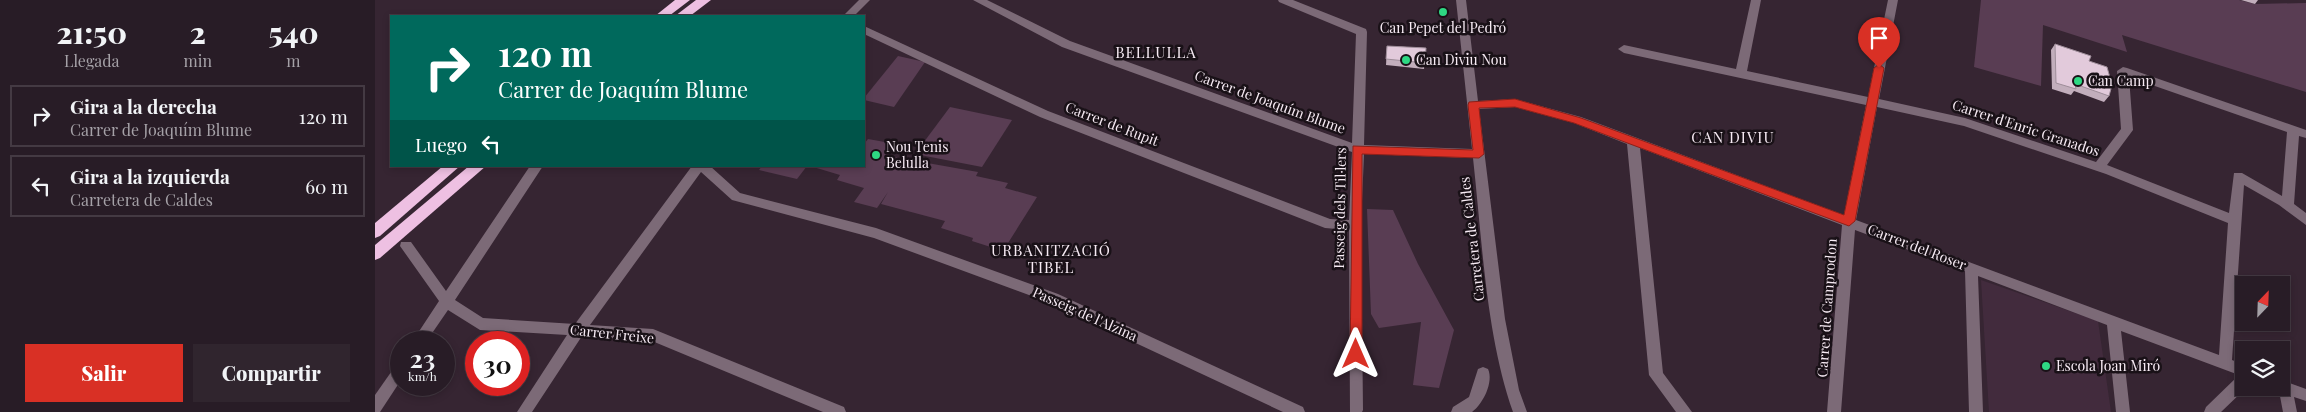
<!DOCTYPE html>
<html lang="es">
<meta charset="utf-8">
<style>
:root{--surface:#281c26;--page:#30252e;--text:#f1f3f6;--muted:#a5a1a7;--line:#443a43;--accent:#d93025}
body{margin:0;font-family:"Playfair Display",serif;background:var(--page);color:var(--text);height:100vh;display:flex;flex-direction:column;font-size:19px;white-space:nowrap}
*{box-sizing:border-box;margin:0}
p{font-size:16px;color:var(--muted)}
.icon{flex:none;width:28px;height:28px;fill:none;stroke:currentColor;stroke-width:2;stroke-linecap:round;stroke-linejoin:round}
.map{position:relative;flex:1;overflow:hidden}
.panel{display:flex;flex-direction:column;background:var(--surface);width:375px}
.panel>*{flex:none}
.guide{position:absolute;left:15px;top:15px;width:475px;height:152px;border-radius:0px;box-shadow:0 2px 8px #0003,0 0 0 1px var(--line);background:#00695c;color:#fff;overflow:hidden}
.needle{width:32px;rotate:23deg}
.tools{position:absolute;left:1860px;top:276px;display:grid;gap:10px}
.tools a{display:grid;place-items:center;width:55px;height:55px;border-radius:0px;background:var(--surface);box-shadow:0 2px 8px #0003,0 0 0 1px var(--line);font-size:25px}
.speed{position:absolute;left:15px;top:331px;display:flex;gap:10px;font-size:25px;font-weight:700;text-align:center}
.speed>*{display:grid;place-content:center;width:65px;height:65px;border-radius:50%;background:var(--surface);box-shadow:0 2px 8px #0003,0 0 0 1px var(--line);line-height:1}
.speed small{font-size:12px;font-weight:400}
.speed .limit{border:8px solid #d22;background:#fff;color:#111}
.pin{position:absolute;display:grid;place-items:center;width:42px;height:42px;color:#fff;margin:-51px -21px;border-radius:50% 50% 50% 0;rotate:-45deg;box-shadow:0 0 5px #0007}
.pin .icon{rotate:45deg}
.me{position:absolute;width:55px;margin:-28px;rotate:0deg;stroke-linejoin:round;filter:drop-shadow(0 0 4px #0008)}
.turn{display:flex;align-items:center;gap:18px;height:105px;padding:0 25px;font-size:22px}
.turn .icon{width:65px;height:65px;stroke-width:2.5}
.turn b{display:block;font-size:35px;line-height:42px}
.then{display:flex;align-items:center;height:48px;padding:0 25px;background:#0003;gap:10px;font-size:19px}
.eta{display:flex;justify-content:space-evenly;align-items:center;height:85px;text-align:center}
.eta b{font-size:30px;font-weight:800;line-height:35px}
.cta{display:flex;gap:10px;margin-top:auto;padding:10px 25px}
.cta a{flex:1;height:58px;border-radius:0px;background:var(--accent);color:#fff;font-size:20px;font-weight:800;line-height:58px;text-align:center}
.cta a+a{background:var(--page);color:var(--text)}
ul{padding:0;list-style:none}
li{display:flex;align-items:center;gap:15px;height:62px;margin:0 10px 8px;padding:0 15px;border:2px solid var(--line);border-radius:0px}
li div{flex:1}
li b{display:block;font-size:19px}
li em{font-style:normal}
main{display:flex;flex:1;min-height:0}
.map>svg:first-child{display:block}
.built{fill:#422b3d}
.green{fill:#593d53}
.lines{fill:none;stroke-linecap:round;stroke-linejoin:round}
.minor{fill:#7c6a77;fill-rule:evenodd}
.highway{fill:#eec0e2;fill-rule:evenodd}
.wall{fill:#c2aebc}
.building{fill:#e2cadb;stroke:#9e8d99}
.route{fill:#d93025;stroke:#8d1f18}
.poi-dot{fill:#2ed883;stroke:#191117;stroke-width:2}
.labels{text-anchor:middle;stroke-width:5;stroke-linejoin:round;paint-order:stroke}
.poi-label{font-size:14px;fill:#f7ebf4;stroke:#191117;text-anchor:start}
.street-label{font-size:14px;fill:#f7ebf4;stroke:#191117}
.neighbourhood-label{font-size:15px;letter-spacing:1px;fill:#f7ebf4;stroke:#191117}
</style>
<main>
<section class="panel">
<div class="eta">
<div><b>21:50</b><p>Llegada</p></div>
<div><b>2</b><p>min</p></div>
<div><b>540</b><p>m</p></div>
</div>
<ul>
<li><svg class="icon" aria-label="right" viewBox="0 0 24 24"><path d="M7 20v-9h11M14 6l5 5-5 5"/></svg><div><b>Gira a la derecha</b><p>Carrer de Joaquím Blume</p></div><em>120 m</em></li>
<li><svg class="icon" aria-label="left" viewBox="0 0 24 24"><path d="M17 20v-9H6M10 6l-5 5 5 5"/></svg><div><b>Gira a la izquierda</b><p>Carretera de Caldes</p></div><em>60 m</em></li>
</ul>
<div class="cta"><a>Salir</a><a>Compartir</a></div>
</section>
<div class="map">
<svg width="1931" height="412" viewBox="0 0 1931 412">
<rect width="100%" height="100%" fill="#362532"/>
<polygon class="built" points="1606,280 1723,321 1736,412 1614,412"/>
<g class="green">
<polygon points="1606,0 1864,0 1880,4 1931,3 1931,92 1747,35 1752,52 1668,25 1666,86 1599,67"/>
<polygon points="523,56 550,62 519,107 489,100 489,98"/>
<polygon points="575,107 637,120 607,167 540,154"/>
<polygon points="493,139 521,144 513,156 603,172 601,176 633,183 630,188 662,197 628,251 597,241 598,238 566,228 570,221 506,204 513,192 502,208 479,202 489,188 462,180 465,175 435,166 489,166 489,144"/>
<polygon points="387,166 432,166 422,179 384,170"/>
<polygon points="992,209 1018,210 1043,264 1079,330 1064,388 1038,385 1046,322 1004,328 996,314"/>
</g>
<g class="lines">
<g class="minor">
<polygon points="484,0 495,0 479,16 468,16"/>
<path d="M598,0H612L695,41L977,143L981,34L904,2L903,0H918L991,29L992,32L989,145L1097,149L1081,0H1091L1103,101L1140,99L1206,117L1469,215L1491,105L1249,53L1243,49L1249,45L1361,69L1376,0H1386L1372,71L1493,97L1513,0H1523L1504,99L1590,118L1721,162L1746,129L1742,71L1748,67L1752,68L1931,130V138L1924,136L1919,204L1931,213V225L1904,205L1869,185L1857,360L1869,365V388H1871L1846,412H1829L1831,407L1864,375L1746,331L1755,412H1741L1732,325L1603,276L1608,412H1594L1590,271L1480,230L1466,412H1452L1467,225L1265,148L1288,373L1317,412H1301L1274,375L1252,144L1199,123L1140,107L1104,109L1130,319L1144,390L1152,412H1138C1111,336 1107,239 1098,158L989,154L986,225L988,410L987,412H975L974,230L950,228L665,117L489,34V26L673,111L955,219L974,220L977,152L687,47ZM1754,77L1912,132L1907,196L1867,173H1859L1854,213L1732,165L1758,130ZM1502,107L1589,126L1731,174L1853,223L1844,355L1481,220Z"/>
<polygon points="155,166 168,166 80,300 108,318 200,324 317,166 335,166 365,193 501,228 683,294 928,407 930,412 908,412 673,302 499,238 357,200 326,172 215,325 278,329 469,407 471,412 448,412 277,341 207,336 157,412 142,412 192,335 105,330 73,310 51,342 37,342 64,301 25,246 26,242 36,242 71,291"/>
<polygon points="26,363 26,380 5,412 0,412 0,395 21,365"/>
<path d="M1108,367L1113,369C1119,382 1108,404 1097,412H1076L1078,407L1094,397L1103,369Z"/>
<polygon points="1906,380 1931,389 1931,401 1919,397 1922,412 1908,412 1904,391 1900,388 1906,388"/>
</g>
<g class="highway">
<polygon points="300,0 315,0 294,16 280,16"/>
<polygon points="321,0 336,0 315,16 300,16"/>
<polygon points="68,166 85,166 5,236 0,238 0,223"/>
<polygon points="94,166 111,166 5,258 0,260 0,245"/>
</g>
</g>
<g class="wall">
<polygon points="1866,0 1883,0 1880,4"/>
<polygon points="1680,44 1714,61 1734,96 1729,102 1699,91 1696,95 1677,89 1676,50"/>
<polygon points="1012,46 1051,48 1049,69 1011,65"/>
</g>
<g class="building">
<polygon points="1680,44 1716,56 1714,61 1732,67 1737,85 1734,96 1700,84 1701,89 1681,83"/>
<polygon points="1012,46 1051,48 1050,63 1011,59"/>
</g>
<polygon class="route" points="1504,64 1509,68 1480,221 1474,226 1199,123 1140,107 1104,108 1109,154 1104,158 987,154 987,354 985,358 977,358 975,354 978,146 1098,150 1093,105 1094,102 1140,99 1206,118 1469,215 1499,68"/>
<g class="poi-dot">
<circle cx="1068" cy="12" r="5"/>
<circle cx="1031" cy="60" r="5"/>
<circle cx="1703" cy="81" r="5"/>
<circle cx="501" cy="155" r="5"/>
<circle cx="1671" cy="366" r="5"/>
</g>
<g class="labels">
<g class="poi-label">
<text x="1068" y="33" text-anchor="middle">Can Pepet del Pedró</text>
<text x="1041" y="65">Can Diviu Nou</text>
<text x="1713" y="86">Can Camp</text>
<text x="511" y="152">Nou Tenis<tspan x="511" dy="16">Belulla</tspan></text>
<text x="1681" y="371">Escola Joan Miró</text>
</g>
<g class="street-label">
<text transform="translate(895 102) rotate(20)" y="5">Carrer de Joaquím Blume</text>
<text transform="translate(737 124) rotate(21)" y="5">Carrer de Rupit</text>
<text transform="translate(1651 128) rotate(18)" y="5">Carrer d'Enric Granados</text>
<text transform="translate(965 208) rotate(-89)" y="5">Passeig dels Til·lers</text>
<text transform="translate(1097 239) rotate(-97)" y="5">Carretera de Caldes</text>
<text transform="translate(1542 247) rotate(21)" y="5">Carrer del Roser</text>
<text transform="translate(1452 308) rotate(-86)" y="5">Carrer de Camprodon</text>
<text transform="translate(710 314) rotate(24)" y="5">Passeig de l'Alzina</text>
<text transform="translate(237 334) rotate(6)" y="5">Carrer Freixe</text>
</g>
<g class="neighbourhood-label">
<text x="781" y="58">BELLULLA</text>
<text x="1358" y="143">CAN DIVIU</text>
<text x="676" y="256">URBANITZACIÓ<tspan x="676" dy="17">TIBEL</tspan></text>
</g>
</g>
</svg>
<div class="tools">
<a><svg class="needle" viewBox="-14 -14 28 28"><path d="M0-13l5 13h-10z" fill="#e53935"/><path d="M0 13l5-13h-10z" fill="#a5a1a7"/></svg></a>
<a><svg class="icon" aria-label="layers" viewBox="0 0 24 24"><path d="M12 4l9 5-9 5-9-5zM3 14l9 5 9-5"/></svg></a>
</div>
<div class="speed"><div>23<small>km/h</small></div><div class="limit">30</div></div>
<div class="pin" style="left:1504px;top:68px;background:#d93025"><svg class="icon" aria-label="arrive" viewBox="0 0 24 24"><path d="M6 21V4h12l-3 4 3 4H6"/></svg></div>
<svg class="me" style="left:981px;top:354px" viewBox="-20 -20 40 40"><path d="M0-17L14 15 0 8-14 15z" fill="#d93025" stroke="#fff" stroke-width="4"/></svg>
<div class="guide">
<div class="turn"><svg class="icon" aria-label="right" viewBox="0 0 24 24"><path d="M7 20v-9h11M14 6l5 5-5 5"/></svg><div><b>120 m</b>Carrer de Joaquím Blume</div></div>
<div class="then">Luego<svg class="icon" aria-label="left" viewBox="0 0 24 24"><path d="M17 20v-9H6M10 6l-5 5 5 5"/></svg></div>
</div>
</div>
</main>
